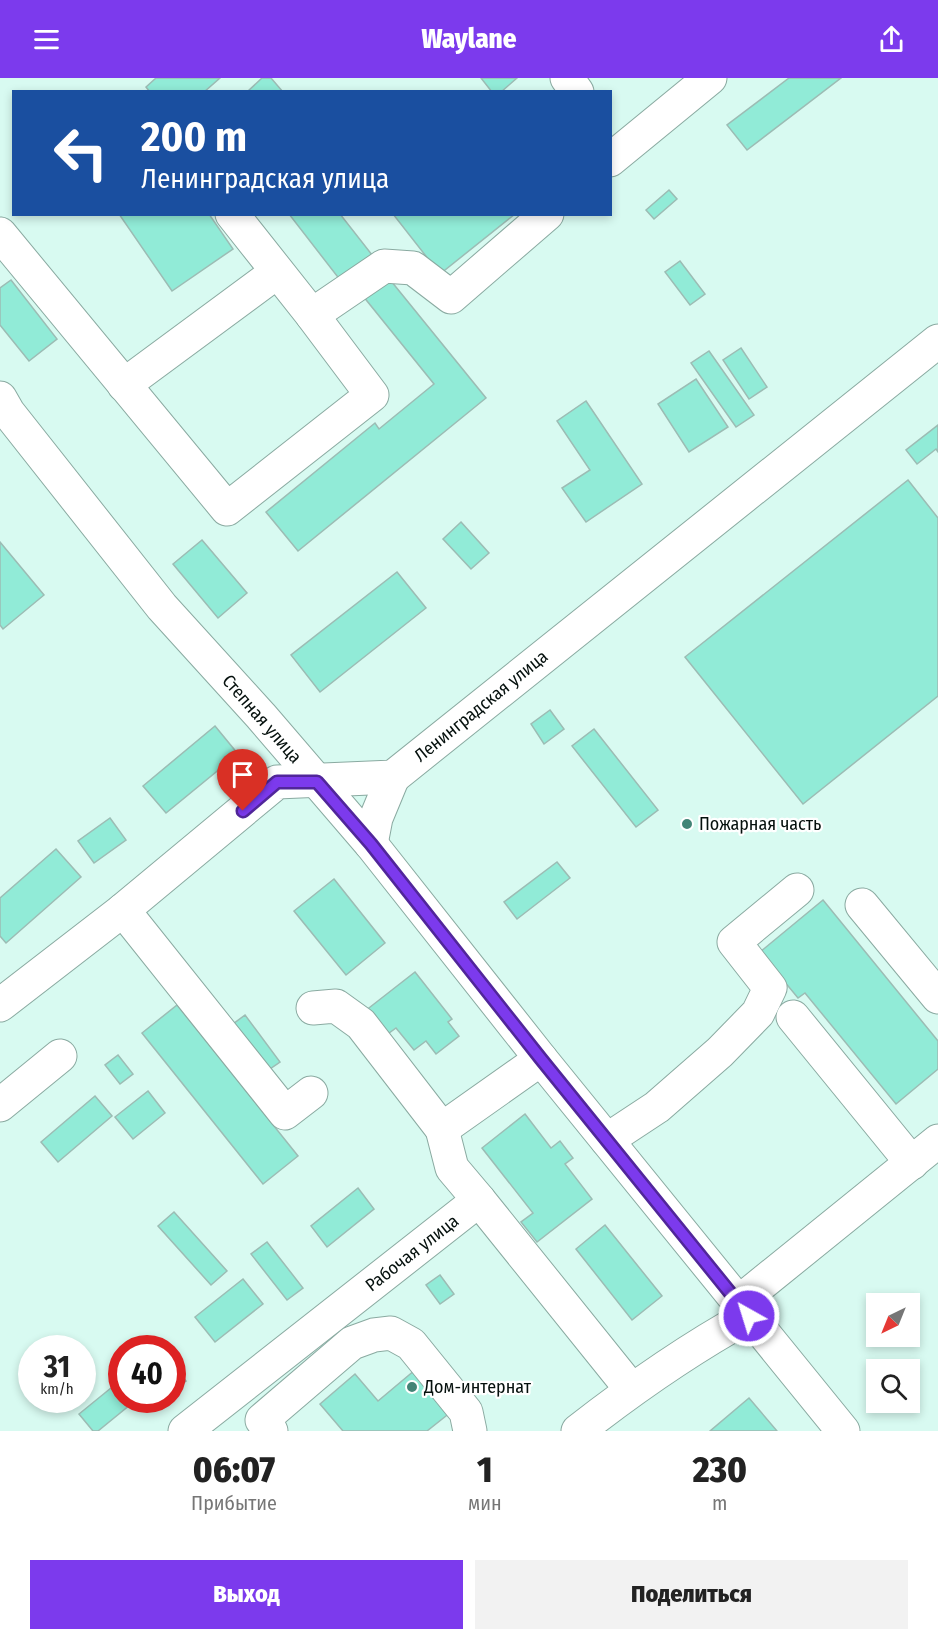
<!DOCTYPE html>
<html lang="ru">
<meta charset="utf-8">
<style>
:root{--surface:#fff;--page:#f2f2f2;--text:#222;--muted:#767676;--accent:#7c3aed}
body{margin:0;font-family:"Fira Sans Condensed",sans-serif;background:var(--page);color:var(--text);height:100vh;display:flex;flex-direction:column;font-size:22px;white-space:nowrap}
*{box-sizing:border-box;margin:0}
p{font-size:20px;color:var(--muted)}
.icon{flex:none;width:33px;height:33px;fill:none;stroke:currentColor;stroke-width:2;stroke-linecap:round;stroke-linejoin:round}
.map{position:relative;height:1353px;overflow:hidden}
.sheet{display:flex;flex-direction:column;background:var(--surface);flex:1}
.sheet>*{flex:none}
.hud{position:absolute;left:12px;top:12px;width:600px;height:126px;border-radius:0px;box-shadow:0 3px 9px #0003;background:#1a4fa0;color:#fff;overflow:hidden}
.needle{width:39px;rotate:223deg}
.buttons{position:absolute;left:866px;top:1215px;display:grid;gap:12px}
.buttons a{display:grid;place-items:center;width:54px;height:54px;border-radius:0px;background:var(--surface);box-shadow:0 3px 9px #0003;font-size:30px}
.speed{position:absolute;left:18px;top:1257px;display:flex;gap:12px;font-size:30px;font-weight:700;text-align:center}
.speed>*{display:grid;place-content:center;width:78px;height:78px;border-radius:50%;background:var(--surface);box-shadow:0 3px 9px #0003;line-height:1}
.speed small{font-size:15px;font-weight:400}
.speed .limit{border:9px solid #d22;background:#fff;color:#111}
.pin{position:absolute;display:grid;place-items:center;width:51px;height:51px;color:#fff;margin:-62px -26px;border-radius:50% 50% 50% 0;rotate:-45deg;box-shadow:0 0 6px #0007}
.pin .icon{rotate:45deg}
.me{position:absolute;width:66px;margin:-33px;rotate:321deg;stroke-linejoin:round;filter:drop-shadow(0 0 4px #0008)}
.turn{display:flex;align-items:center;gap:21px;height:126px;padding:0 30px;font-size:27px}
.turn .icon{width:78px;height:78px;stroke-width:2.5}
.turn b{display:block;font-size:42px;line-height:51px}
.eta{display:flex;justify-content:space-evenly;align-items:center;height:102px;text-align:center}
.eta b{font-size:36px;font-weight:800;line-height:42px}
.primary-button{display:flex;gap:12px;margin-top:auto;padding:12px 30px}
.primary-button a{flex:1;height:69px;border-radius:0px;background:var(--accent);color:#fff;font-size:24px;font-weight:800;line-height:69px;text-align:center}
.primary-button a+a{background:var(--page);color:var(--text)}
header{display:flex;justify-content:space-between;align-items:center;height:78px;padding:0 30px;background:var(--accent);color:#fff;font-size:27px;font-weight:800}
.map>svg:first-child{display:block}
.building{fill:#91ebd7;stroke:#9cbcb4;stroke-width:1.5}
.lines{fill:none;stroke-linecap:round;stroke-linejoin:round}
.minor-casing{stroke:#8aaaa1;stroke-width:35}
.minor{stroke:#fff;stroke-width:33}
.route-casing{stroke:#51269a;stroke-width:15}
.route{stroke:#7c3aed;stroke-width:10}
.poi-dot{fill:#428476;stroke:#fff;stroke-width:2}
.labels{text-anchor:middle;stroke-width:4.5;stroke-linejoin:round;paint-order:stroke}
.street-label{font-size:18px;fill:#05100d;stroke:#fff}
.poi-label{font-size:18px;fill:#05100d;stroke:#fff;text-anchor:start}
</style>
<header><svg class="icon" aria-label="menu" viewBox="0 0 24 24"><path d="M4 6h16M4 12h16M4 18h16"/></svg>Waylane<svg class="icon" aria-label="share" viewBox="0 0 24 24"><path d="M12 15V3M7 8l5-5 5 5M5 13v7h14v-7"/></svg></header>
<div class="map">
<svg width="938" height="1353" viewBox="0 0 938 1353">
<rect width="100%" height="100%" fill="#d8faf1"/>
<g class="building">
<polygon points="156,0 220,0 204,14 150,14 146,9"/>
<polygon points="262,0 271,0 283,14 247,14"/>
<polygon points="481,0 517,0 501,14 492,14"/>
<polygon points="789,0 841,0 747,72 727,47"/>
<polygon points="669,112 677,121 654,141 646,132"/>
<polygon points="119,136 209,136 233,171 172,213"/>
<polygon points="289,136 340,136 376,182 344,207"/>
<polygon points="393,136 515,136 440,196"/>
<polygon points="680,183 705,216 690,227 665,194"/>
<polygon points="387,198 486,320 298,473 266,434 375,345 379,351 434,306 363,218"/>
<polygon points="11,202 57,261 29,283 0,247 0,210"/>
<polygon points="741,270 767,309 749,321 723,282"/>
<polygon points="709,273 754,337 736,349 691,285"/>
<polygon points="696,301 728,349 689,374 658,326"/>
<polygon points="586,323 642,406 586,444 562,410 590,392 557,343"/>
<polygon points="938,347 938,374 936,371 917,386 906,372"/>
<polygon points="908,402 938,440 938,618 803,726 685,579"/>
<polygon points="461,444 489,475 471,491 443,461"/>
<polygon points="202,462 247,515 218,540 173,486"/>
<polygon points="0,464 44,517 3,551 0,547"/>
<polygon points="397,494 426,530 320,614 291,577"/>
<polygon points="550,632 564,651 544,666 531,646"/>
<polygon points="215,648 238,676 166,735 143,708"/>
<polygon points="594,651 658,732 636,749 572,668"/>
<polygon points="110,740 126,762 94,785 78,763"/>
<polygon points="56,771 81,799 6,865 0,858 0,820"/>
<polygon points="557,784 570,800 517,841 504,824"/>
<polygon points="334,801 385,865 346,897 294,833"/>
<polygon points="823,822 938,963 938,991 896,1026 805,915 798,920 760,874"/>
<polygon points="415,894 452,941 448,944 459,958 436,976 426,963 414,972 396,950 385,958 365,933"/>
<polygon points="177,927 298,1078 263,1106 142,955"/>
<polygon points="245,937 280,984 264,995 229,949"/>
<polygon points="118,977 133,996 120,1006 105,987"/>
<polygon points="148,1013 165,1035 133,1061 115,1039"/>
<polygon points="95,1018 112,1038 58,1084 41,1064"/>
<polygon points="525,1036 551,1070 560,1063 573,1080 565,1086 592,1121 537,1164 521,1144 533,1135 482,1070"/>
<polygon points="358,1110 374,1131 327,1169 311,1148"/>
<polygon points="174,1134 227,1193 211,1207 158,1148"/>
<polygon points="605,1147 662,1218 632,1242 576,1171"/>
<polygon points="267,1164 303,1210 287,1222 251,1176"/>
<polygon points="440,1197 454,1216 440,1226 426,1207"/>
<polygon points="243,1201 263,1226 215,1264 195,1239"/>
<polygon points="173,1285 186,1303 173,1312 172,1312"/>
<polygon points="415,1292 451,1334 427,1353 343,1353 320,1326 355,1296 378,1323"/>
<polygon points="122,1301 122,1322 136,1322 98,1353 93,1353 79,1336"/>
<polygon points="749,1320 777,1353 710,1353"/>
</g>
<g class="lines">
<defs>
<g id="minor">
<polyline points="567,0 577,14"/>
<polyline points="610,82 710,0"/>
<polyline points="0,156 227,431 372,317 312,237 232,136"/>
<polyline points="312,237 384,188 413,190 451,219 547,136"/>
<polyline points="124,307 277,194"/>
<polyline points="0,320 8,334 162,529 261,638 371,766 541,981 843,1353"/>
<polyline points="371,766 376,740 393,699"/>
<polyline points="862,827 938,919"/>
<polyline points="123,832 285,1035 311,1015"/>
<polyline points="0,927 123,832 277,704 393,699 938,263"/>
<polyline points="313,930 336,928 361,946 442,1051"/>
<polyline points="793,939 912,1085"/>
<polyline points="0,1027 60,978"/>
<polyline points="607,1062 657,1029 720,974 758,935 770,910 734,864 797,812"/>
<polyline points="479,1122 631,1311"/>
<polyline points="739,1224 938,1063"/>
<polyline points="185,1353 479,1122 452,1090 442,1051 541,981"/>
<polyline points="271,1353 262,1342 352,1265 374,1257 391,1255 411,1266 466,1334 470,1353"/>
<path d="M578,1353C633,1310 689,1271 749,1238"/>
</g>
</defs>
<use href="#minor" class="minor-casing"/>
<use href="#minor" class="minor"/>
</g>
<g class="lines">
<defs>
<polyline id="route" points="243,733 277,704 317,704 371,766 541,981 749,1238"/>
</defs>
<use href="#route" class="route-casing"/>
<use href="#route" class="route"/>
</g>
<g class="poi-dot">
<circle cx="687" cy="746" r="6"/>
<circle cx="412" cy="1309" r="6"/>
</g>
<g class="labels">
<g class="street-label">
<text transform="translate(481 628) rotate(-39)" y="6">Ленинградская улица</text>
<text transform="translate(262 641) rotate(49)" y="6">Степная улица</text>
<text transform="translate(412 1175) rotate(-38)" y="6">Рабочая улица</text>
</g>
<g class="poi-label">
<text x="699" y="752">Пожарная часть</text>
<text x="424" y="1315">Дом-интернат</text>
</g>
</g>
</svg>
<div class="buttons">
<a><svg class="needle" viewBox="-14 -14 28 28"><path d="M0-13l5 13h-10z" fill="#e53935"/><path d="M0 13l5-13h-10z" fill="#767676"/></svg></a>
<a><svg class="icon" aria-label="search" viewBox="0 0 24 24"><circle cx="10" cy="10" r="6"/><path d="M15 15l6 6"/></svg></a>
</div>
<div class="speed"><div>31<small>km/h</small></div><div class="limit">40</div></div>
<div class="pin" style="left:243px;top:733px;background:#d93025"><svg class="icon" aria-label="arrive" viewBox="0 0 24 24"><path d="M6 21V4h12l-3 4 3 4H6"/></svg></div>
<svg class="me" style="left:749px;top:1238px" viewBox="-20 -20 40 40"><circle r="17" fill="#7c3aed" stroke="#fff" stroke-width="3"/><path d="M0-11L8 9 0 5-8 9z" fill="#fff"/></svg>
<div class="hud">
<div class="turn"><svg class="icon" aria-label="left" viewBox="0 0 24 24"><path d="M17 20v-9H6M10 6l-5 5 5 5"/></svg><div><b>200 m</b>Ленинградская улица</div></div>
</div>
</div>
<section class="sheet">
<div class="eta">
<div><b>06:07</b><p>Прибытие</p></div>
<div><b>1</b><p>мин</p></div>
<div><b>230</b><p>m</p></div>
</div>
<div class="primary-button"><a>Выход</a><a>Поделиться</a></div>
</section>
